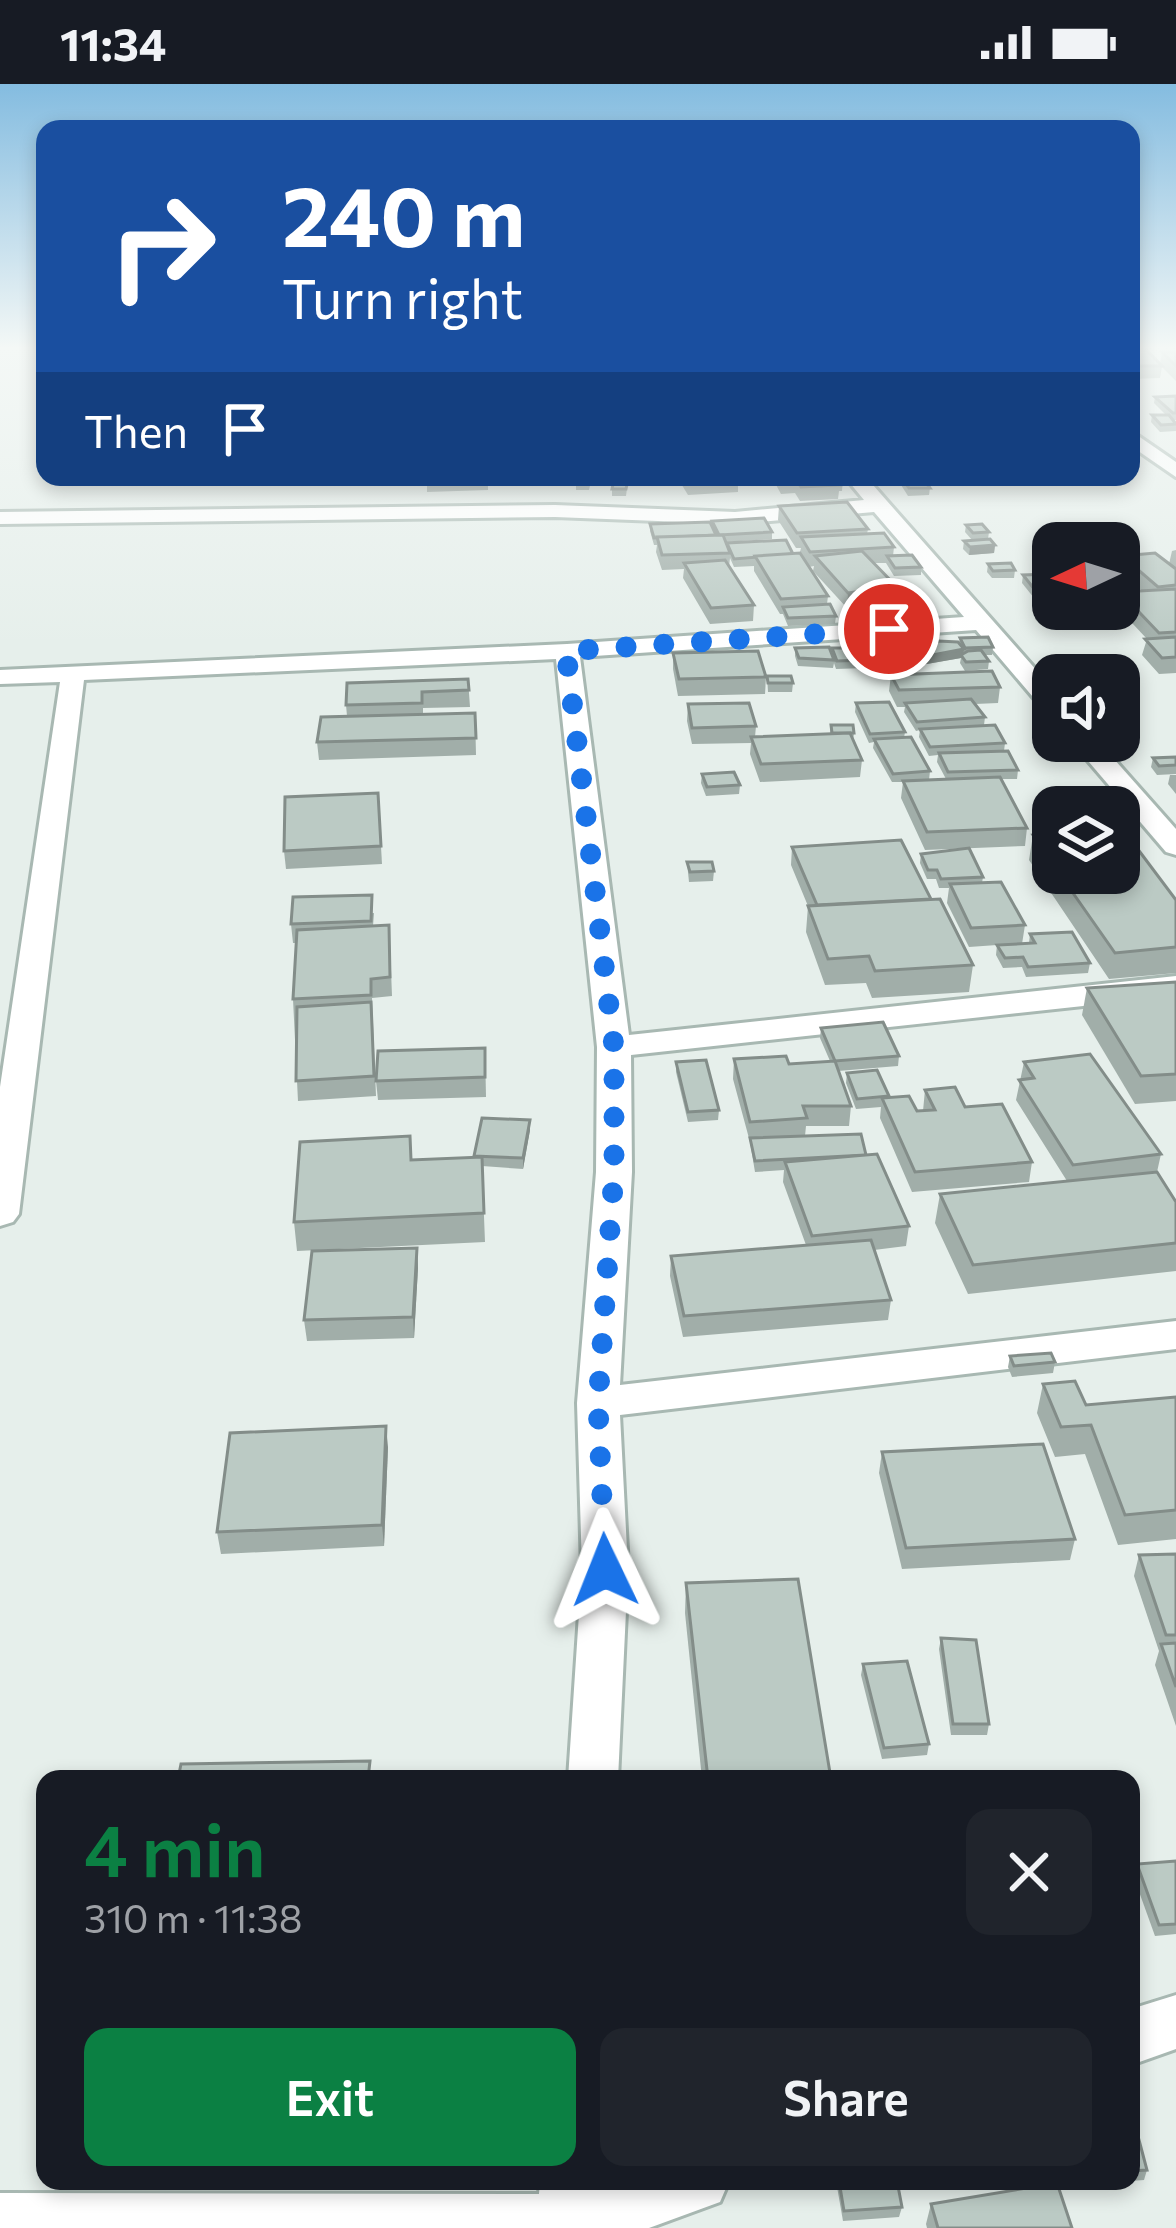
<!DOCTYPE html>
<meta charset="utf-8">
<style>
:root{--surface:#171b24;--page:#20242c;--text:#f1f3f6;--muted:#9ea1a6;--accent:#0b8043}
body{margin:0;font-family:Commissioner,sans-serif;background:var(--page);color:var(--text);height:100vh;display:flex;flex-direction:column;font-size:45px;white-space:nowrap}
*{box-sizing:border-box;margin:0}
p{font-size:39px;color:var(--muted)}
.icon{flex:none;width:66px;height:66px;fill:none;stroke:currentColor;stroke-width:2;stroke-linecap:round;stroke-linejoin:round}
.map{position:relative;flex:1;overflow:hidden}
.details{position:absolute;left:36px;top:1686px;width:1104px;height:420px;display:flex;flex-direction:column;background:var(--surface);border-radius:24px;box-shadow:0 6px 18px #0003}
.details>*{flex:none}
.guide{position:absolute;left:36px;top:36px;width:1104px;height:366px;border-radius:24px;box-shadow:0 6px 18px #0003;background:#1a4fa0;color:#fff;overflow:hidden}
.needle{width:78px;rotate:266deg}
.fabs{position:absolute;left:1032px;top:438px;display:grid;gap:24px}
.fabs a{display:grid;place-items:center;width:108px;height:108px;border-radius:24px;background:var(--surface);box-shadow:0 6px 18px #0003;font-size:60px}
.pin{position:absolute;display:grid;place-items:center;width:102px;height:102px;color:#fff;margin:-51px;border:6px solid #fff;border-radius:50%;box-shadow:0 3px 12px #0007}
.me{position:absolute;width:132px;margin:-66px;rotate:358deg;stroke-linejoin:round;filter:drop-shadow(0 0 9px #0008)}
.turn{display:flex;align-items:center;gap:42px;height:252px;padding:0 48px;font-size:54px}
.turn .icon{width:156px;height:156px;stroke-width:2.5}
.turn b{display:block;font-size:84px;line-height:102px}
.then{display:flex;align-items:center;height:114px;padding:0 48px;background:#0003;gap:24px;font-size:45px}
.round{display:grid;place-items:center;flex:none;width:126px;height:126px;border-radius:24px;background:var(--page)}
.head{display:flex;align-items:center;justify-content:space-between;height:204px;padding:0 48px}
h1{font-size:72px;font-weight:600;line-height:90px;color:var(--accent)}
.cta{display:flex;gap:24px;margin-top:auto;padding:24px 48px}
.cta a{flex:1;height:138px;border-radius:24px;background:var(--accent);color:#fff;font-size:48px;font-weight:600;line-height:138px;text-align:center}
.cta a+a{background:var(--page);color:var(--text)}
.status{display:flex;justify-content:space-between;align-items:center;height:84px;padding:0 60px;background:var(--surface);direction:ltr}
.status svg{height:33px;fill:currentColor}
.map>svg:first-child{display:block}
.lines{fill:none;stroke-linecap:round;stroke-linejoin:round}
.minor-casing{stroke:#a8b8b2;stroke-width:6}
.minor{fill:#fff;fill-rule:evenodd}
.wall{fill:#a1aea9}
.shaded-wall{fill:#838d89}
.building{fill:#bbcac4;stroke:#838d89;stroke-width:3}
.route{stroke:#1a73e8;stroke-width:21;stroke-dasharray:0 37.8}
</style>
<div class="status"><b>11:34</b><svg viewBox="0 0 49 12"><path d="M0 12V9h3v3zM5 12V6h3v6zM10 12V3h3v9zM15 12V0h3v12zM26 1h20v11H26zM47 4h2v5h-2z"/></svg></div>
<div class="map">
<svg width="1176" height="2144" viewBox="0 0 1176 2144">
<rect width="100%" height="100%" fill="#e6efeb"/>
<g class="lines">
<defs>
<g id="minor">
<polygon points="1131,347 1176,378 1176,393 1131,362"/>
<polygon points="845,393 866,393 887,417 1053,605 1053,629 1044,626 976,546 580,573 629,951 1176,892 1176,912 631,971 632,1088 620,1301 1176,1237 1176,1265 620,1331 628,1485 618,1695 568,1695 582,1485 577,1319 596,1088 597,963 556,575 84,596 19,1130 13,1138 0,1142 0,1003 60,598 0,600 0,586 567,560 964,533 874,428 735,440 555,433 0,440 0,428 555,421 735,428 864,416"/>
<polygon points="1071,657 1098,657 1176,745 1176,771 1166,768"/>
<polygon points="1176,1911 1176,1965 1131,1981 1131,1925"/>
<polygon points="540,2097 729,2097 720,2118 649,2144 0,2144 0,2109 539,2110"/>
</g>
</defs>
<use href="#minor" class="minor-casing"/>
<use href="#minor" class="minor"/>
</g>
<g class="wall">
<polygon points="1133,262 1176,262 1176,265 1146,265 1160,280 1162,268 1176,268 1176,297 1162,283 1160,294 1131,295 1131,263 1135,263"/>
<polygon points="1176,312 1176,336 1173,336 1176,339 1176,347 1160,348 1151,338 1152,331 1166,331 1154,319 1155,313"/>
<polygon points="427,393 502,393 502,399 488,399 488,406 427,408"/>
<polygon points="568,393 592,393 589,406 576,406 576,400 568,400"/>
<polygon points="677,393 738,393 738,408 688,411"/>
<polygon points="775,393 843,393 842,407 839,407 838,415 800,417 795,409 781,410 775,399"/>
<polygon points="896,393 922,393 930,404 929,411 908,412"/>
<polygon points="628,396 626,412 612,412 612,405"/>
<polygon points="779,422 868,445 867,450 894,463 893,472 921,483 921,491 894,492 886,479 874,479 896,502 894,517 847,524 813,487 814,482 809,483 800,468 801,464 796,464 778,436"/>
<polygon points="712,437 772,448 772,455 726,458 793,470 828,512 827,520 836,532 835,540 788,542 783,530 780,530 754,487 754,482 734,483 730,474 729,483 754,521 753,537 710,540 683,494 684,485 662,486 656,468 657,461 654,461 650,447 650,440 712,442"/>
<polygon points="966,441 989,448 988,455 995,461 994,469 969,471 963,465 964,457 972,456 965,448"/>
<polygon points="1176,466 1176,589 1159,590 1142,571 1147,555 1119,525 1120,508 1142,507 1119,487 1122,472 1169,480 1172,467"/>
<polygon points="988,480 1015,486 1014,494 992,494 987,488"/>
<polygon points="1053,490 1053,515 1034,514 1022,499 1023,491"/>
<polygon points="1053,525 1086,525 1086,528 1069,529 1068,538 1041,541 1035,535 1036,527"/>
<polygon points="960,554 993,563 992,571 985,571 989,577 988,585 965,587 960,579 961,574 921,581 882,585 870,570 870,561 959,559"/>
<polygon points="795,564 832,570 832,564 867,576 866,584 836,585 834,579 833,584 798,582 795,572"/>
<polygon points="673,569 766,593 765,610 678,612 673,585"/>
<polygon points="891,591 1000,603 998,619 975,620 985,633 984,641 1005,659 1004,667 1018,686 1017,695 1001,695 1027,744 1025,762 925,766 901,714 903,698 892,698 873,664 874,658 869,659 855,628 856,619 905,648 904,654 930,687 929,696 946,695 937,678 938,671 929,672 919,653 920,646 916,647 904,628 905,623 897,623 889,607"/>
<polygon points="767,592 793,599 792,608 768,608"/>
<polygon points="468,595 470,623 423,624 423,630 475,629 476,671 319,676 317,658 347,632 346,621"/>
<polygon points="1119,602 1134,608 1133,616 1119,617"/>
<polygon points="688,620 756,642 755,653 830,650 831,641 854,649 853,657 862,676 860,693 760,698 750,670 751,659 692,660 687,637"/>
<polygon points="1176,673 1176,690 1157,691 1151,683 1153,674"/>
<polygon points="702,690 740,701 739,710 706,712 701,699"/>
<polygon points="1170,691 1176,691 1176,710 1168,700"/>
<polygon points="378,709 382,780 286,785 284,767"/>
<polygon points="1053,749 1053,789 1119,789 1176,816 1176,889 1109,895 1029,776 1033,751"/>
<polygon points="792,763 931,815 973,881 969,908 872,914 866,899 825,901 806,848 808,822 791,781"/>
<polygon points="921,770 983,793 982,799 1025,841 1022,860 1029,859 1030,850 1090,879 1088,889 1026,893 1022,883 1003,884 996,871 997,861 969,863 947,819 949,804 939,804 936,795 927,795 920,779"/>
<polygon points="687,778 714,787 713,797 689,798"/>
<polygon points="374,829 373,842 390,860 392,912 372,914 376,1012 298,1017 293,915 296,859 293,859 291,840"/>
<polygon points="1176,898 1176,1017 1135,1020 1082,931 1087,904"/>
<polygon points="821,944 899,972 898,982 838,987 851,1022 849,1042 806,1042 805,1052 866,1071 909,1142 906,1162 874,1166 891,1216 888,1236 683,1253 670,1192 671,1172 806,1161 783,1098 784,1086 755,1088 750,1058 733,995 734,975 789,980 830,977 820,954"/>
<polygon points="485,964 486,1013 378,1016 376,997"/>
<polygon points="676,978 719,1026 718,1036 688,1038 676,988"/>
<polygon points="1024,978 1161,1070 1157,1088 1176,1118 1176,1187 968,1210 935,1139 940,1110 1067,1097 1016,1016"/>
<polygon points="847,989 889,1012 889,1014 917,1027 923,1027 925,1006 965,1023 1032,1078 1029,1098 912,1108 880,1034 881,1023 856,1025 846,999"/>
<polygon points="530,1036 530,1046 523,1085 482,1082 485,1158 297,1167 294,1138 412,1076 474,1074"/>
<polygon points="417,1164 418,1184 414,1254 307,1257 304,1236"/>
<polygon points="1010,1272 1055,1278 1053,1289 1012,1293 1008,1283"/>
<polygon points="1043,1300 1086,1321 1176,1313 1176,1455 1118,1461 1085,1370 1055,1373 1037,1329"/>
<polygon points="388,1363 384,1462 221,1470 217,1448"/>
<polygon points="882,1368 1075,1455 1070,1476 902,1485 879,1389"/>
<polygon points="1176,1470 1176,1642 1155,1581 1159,1567 1134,1492 1139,1471"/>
<polygon points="686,1499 831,1695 702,1695 685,1529"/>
<polygon points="941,1554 989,1640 987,1651 951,1651 939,1565"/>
<polygon points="863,1580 929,1660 927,1671 882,1675 861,1591"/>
<polygon points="1176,1777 1176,1850 1155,1852 1133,1791 1137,1780"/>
<polygon points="1131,2057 1147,2086 1144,2096 1131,2097"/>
<polygon points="836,2097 897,2097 902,2123 899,2133 843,2137"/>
<polygon points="931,2120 1072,2144 927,2144 926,2140"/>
</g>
<g class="shaded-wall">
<polygon points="995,461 994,469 969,471 970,463"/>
<polygon points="896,502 894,517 847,524 848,509"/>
<polygon points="1070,530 1068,538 1041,541 1043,533"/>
<polygon points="964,565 963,573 961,571 961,574 921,581 882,585 882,577"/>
<polygon points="530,1036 530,1046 523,1085 523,1074"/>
<polygon points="417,1164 418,1184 414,1254 413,1233"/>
<polygon points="386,1342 388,1363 384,1462 382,1441"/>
</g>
<g class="building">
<polygon points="1131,263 1144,263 1162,282 1131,282"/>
<polygon points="1162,268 1176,268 1176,282"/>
<polygon points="1176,312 1176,329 1173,329 1155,313"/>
<polygon points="1152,331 1169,331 1176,340 1161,341"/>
<polygon points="577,393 591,393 589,399 576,399"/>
<polygon points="686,393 738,393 739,394 688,397"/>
<polygon points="780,393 843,393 835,394 840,401 801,403 796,395 782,396"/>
<polygon points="901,393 922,393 930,404 909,404"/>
<polygon points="614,396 628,396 626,405 612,405"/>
<polygon points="847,418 868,445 797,449 779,422"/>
<polygon points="764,434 772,448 719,451 712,437"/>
<polygon points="710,438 716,451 654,454 650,440"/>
<polygon points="982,440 989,448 973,449 966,441"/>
<polygon points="884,449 894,463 810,468 801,453"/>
<polygon points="723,451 730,469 662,471 657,453"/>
<polygon points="990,455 995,461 970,463 964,457"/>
<polygon points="786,456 793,470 734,475 727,459"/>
<polygon points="862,467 896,502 848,509 815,472"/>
<polygon points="800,469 828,512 781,515 755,472"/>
<polygon points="1155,469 1176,485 1176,501 1158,503 1122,472"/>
<polygon points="912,471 921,483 895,484 887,472"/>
<polygon points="725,476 754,521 711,524 684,479"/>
<polygon points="1011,479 1015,486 993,487 988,480"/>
<polygon points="1053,490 1053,507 1035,506 1023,491"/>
<polygon points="1176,505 1176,548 1159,549 1120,508"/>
<polygon points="830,520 836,532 788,534 783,523"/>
<polygon points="1053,525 1065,525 1070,530 1043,533 1036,527"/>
<polygon points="988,553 993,563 965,564 960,554"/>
<polygon points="1176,553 1176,573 1162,574 1145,555"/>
<polygon points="938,557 958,558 964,565 922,573 882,577 870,561"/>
<polygon points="829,563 834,576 799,574 795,564"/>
<polygon points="832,564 862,564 867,576 837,577"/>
<polygon points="981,566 989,577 966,578 961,571 968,567"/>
<polygon points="758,567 766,593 679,595 673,569"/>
<polygon points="992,587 1000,603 899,606 891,591"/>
<polygon points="767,592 791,592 793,599 768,599"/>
<polygon points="468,595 469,606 422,608 422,619 346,621 347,599"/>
<polygon points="1129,601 1134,608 1119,609 1119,602"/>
<polygon points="971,615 985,633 917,638 905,619"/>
<polygon points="889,618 905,648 870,650 856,619"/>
<polygon points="749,619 756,642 692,644 688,620"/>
<polygon points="475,629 476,654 317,658 321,633"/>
<polygon points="831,641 853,641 854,649 832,649"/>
<polygon points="995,641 1005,659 930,663 920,645"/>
<polygon points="850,649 862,676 761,680 751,653"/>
<polygon points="911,653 930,687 893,690 874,655"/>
<polygon points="1008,667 1018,686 948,688 939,669"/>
<polygon points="1176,673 1176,681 1159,682 1153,674"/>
<polygon points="734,688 740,701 707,703 702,690"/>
<polygon points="1000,693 1027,744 927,748 903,697"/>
<polygon points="378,709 381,762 284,767 285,713"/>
<polygon points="1119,744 1122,744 1176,816 1176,863 1115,869 1059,789 1119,789"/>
<polygon points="1053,749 1053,780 1033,751"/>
<polygon points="901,756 931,815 817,821 792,763"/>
<polygon points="969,764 983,793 941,795 937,786 928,786 921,770"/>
<polygon points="687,778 712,778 714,787 690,788"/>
<polygon points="1001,798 1025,841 971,844 950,800"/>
<polygon points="372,811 371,837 291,840 293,813"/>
<polygon points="940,815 973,881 875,887 869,872 828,875 808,822"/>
<polygon points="389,841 390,893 371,895 371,911 293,915 297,846"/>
<polygon points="1072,848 1090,879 1028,883 1023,873 1005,874 997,861 1035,859 1030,850"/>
<polygon points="1176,898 1176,990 1141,992 1087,904"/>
<polygon points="371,918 374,992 296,997 297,923"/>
<polygon points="883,938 899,972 835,977 821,944"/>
<polygon points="485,964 485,993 376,997 378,967"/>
<polygon points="1090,970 1161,1070 1073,1081 1019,996 1034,994 1024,978"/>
<polygon points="786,972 789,980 835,977 851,1022 803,1022 807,1034 750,1038 734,975"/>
<polygon points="706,976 719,1026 688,1028 676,978"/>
<polygon points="877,986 889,1012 857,1015 847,989"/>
<polygon points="955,1003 965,1023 1002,1020 1032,1078 915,1088 882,1014 909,1012 917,1027 935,1026 925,1006"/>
<polygon points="482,1034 530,1036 523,1074 474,1072"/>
<polygon points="861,1050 866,1071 755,1077 750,1054"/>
<polygon points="410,1052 411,1076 482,1073 484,1129 294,1138 300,1058"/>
<polygon points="877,1070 909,1142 812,1152 785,1078"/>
<polygon points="1157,1088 1176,1118 1176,1159 973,1181 940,1110"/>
<polygon points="871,1156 891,1216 684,1232 671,1172"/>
<polygon points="417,1164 413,1233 304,1236 312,1167"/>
<polygon points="1051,1269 1055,1278 1014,1282 1010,1272"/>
<polygon points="1075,1297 1086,1321 1176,1313 1176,1426 1125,1431 1091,1341 1061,1343 1043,1300"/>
<polygon points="386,1342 382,1441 217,1448 230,1349"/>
<polygon points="1043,1360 1075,1455 906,1464 882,1368"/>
<polygon points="1176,1470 1176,1551 1166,1551 1139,1471"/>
<polygon points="798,1495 831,1695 708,1695 686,1499"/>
<polygon points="941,1554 976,1556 989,1640 953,1640"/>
<polygon points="1176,1559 1176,1603 1161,1560"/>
<polygon points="907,1577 929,1660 884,1664 863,1580"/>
<polygon points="370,1677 368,1695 178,1695 181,1680"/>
<polygon points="1106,1690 1108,1695 1034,1694"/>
<polygon points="1176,1777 1176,1840 1159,1841 1137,1780"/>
<polygon points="1139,2056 1147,2086 1131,2087 1131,2057"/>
<polygon points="839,2097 897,2097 902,2123 844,2127"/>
<polygon points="1057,2099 1072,2144 938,2144 931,2120"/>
</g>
<linearGradient id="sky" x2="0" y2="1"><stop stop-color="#84bce0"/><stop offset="0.47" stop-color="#f4f8f6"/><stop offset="1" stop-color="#f4f8f6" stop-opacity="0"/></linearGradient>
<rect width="1176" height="562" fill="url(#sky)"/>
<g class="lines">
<polyline class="route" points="605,1486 598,1319 614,1088 614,963 566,567 889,545"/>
</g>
</svg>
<div class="fabs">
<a><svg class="needle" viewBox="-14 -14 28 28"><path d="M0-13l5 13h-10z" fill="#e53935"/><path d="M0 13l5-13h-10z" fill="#9ea1a6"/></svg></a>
<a><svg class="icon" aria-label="sound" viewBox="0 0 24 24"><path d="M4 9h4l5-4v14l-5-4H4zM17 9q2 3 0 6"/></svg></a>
<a><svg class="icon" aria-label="layers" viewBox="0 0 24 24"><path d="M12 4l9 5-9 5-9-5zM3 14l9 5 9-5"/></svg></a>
</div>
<div class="pin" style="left:889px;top:545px;background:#d93025"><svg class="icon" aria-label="arrive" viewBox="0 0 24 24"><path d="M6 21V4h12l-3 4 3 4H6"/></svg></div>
<svg class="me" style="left:605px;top:1486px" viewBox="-20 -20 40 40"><path d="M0-17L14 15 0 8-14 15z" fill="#1a73e8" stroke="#fff" stroke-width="4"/></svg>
<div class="guide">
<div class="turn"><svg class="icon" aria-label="right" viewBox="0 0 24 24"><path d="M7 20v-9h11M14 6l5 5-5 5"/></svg><div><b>240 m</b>Turn right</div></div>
<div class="then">Then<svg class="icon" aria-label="arrive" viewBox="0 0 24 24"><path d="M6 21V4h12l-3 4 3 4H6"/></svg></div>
</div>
<section class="details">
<div class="head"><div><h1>4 min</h1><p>310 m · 11:38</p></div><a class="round"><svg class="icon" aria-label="close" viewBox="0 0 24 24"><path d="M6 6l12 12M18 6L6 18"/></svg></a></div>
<div class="cta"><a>Exit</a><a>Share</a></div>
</section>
</div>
